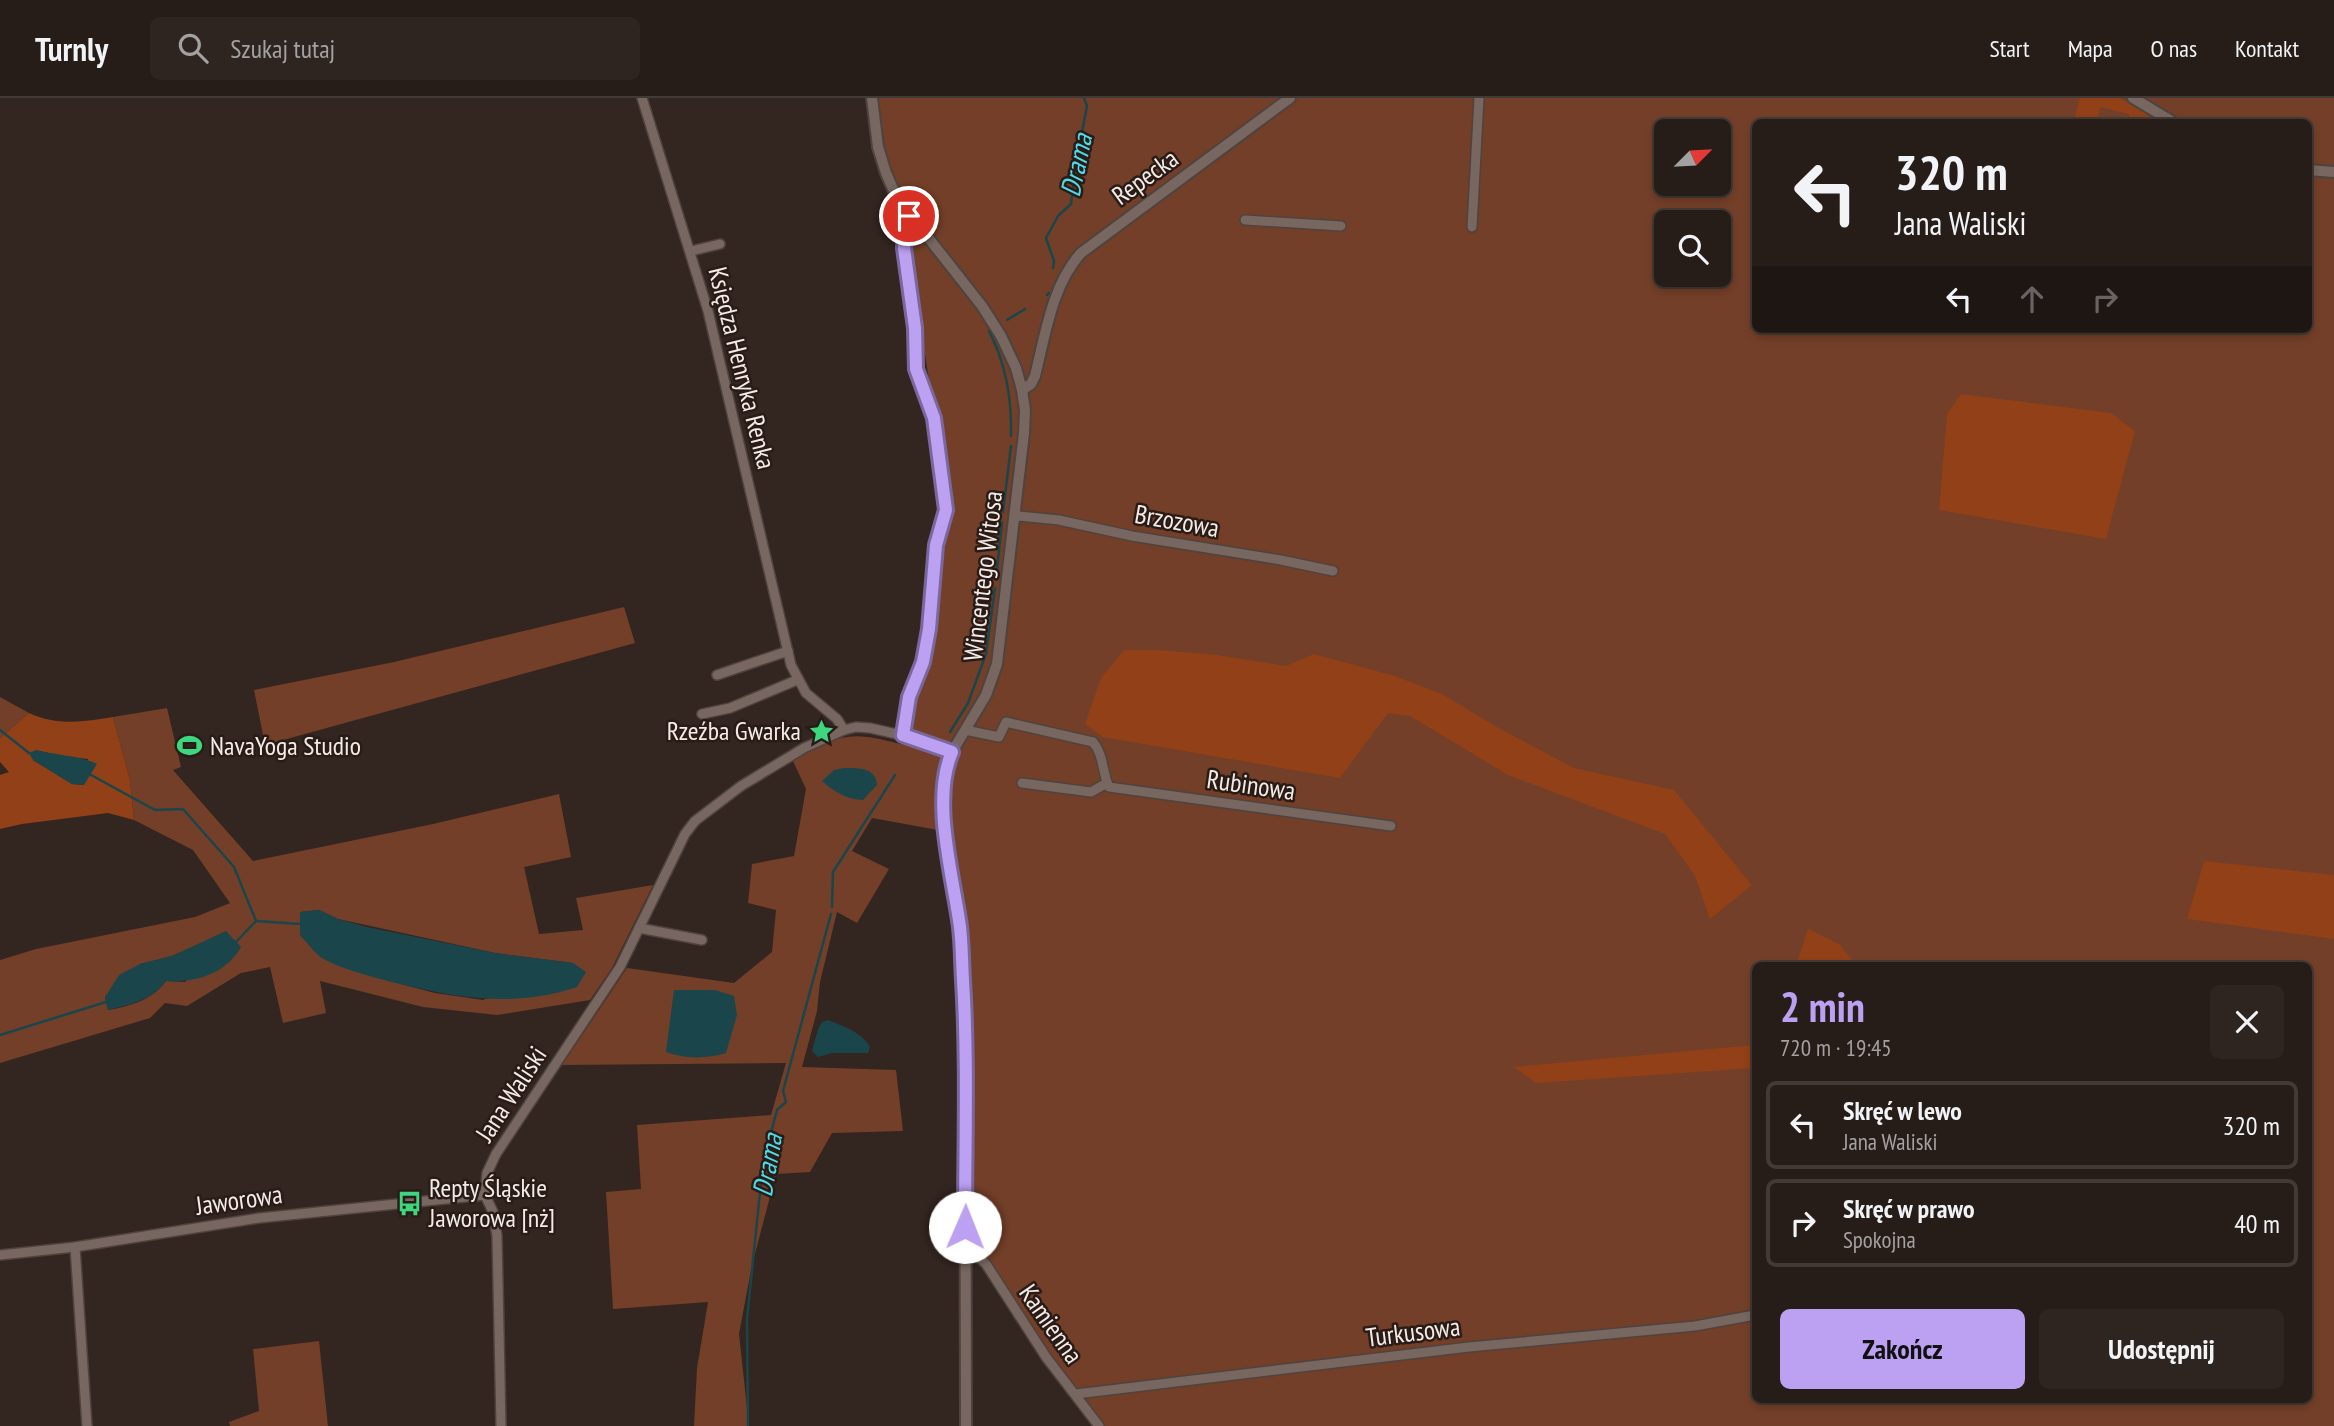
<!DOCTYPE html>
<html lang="pl">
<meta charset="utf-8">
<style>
:root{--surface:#261c18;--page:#2e2521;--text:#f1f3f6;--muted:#a4a1a2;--line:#423a37;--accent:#bca0f2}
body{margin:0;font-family:"PT Sans Narrow",sans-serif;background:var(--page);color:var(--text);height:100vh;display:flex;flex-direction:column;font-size:26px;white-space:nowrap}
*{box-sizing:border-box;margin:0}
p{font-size:23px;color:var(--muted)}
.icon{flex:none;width:38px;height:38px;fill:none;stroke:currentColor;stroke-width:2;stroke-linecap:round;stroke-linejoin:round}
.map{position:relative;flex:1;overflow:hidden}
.sheet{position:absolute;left:1752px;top:864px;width:560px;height:441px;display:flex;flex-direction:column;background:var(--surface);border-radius:10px;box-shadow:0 4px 10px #0003,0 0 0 2px var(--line)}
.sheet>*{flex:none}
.top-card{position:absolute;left:1752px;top:21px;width:560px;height:214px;border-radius:10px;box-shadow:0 4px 10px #0003,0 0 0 2px var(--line);background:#261c18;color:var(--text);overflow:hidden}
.needle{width:46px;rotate:66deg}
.fabs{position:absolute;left:1654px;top:21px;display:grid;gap:14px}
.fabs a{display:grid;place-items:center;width:77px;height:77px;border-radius:10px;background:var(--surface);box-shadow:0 4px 10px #0003,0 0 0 2px var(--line);font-size:35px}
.pin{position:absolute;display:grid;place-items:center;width:60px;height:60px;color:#fff;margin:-30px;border:4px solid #fff;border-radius:50%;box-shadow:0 2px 7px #0007}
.me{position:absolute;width:77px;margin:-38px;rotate:1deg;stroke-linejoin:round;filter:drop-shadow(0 0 5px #0008)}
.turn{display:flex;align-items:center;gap:24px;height:147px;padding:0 28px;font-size:32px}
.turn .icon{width:91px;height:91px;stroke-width:2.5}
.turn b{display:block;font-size:49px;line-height:60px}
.lanes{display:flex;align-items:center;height:66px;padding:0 28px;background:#0003;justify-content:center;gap:35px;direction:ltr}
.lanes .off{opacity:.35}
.round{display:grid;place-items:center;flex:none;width:74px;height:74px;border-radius:10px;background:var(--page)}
.head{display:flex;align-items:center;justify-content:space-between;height:119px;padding:0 28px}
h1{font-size:42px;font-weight:700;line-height:52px;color:var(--accent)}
.primary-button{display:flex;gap:14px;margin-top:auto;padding:14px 28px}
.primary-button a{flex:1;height:80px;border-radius:10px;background:var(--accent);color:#111;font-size:28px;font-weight:700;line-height:80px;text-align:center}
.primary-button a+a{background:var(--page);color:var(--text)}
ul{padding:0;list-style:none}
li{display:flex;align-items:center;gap:21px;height:88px;margin:0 14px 10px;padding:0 14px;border:4px solid var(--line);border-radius:10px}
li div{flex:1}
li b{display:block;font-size:26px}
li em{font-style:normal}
header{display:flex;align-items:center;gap:42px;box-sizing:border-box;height:98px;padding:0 35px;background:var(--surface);border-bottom:2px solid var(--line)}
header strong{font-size:33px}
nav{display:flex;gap:38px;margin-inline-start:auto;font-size:24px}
.search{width:490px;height:63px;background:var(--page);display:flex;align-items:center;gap:18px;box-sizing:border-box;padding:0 24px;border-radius:10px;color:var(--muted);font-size:26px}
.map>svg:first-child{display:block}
.green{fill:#733f28;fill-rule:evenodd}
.forest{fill:#914017;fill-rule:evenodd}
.water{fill:#1a464b}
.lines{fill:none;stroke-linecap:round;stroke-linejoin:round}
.stream{stroke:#1a464b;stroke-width:2.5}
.minor-casing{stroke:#4e433e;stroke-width:12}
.tertiary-casing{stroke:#4e433e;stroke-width:14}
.minor{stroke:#776760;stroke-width:9}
.tertiary{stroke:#776760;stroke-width:10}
.route-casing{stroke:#7a689d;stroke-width:18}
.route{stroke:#bca0f2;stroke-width:12}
.labels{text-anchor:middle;stroke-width:5;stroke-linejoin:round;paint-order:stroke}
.street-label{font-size:26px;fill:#f4ebe7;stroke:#291c16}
.poi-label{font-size:26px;fill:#f4ebe7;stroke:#291c16;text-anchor:start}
.water-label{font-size:28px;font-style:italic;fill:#4cdbea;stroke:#291c16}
</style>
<header>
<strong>Turnly</strong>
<div class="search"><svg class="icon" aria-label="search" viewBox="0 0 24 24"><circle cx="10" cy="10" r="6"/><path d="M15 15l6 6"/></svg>Szukaj tutaj</div>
<nav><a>Start</a><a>Mapa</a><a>O nas</a><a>Kontakt</a></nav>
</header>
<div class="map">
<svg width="2334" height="1328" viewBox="0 0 2334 1328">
<rect width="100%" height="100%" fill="#332520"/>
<g class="green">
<path d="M877,0H2334V1328H1098L1058,1275L970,1144L968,1027L947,715L935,695L938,732L872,720L852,753L889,771L857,825L837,814L820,884L817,913L802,969L896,972L903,1033L832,1035L810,1074L776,1076L752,1167L739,1236L749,1328H694L697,1270L708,1204L613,1211L606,1094L641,1091L637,1027L771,1017L786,965L562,967L627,870L734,885L772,854L776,812L748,805L752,766L794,758L806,691L793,663C815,649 840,635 867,639C880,640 893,645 906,647L902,640L931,515L941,421L939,343L905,135L885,59ZM1755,24H2308V231H1755ZM1666,33H1718V86H1666ZM1666,124H1718V177H1666ZM1755,868H2308V1302H1755Z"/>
<polygon points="624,509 635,545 265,647 254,592 394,564"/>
<polygon points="0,599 29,615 0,640"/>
<path d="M167,610L181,669L173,672L253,763L433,726L559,696L571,759L524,769L539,836L583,832L576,800L653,787L612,870L590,902L497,917L423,909L320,883L326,915L283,925L270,869L241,875L187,908L165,905L150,920L0,965V862L36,851L195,819L230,805L193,752L134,722L130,682L113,619ZM319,812L338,821L495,855L573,865L483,902L435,895L374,879L321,859L300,837V814ZM226,834L185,884L166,883C152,902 131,908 108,912L105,899L140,866L172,858Z"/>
<polygon points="319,1243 328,1328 230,1328 229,1324 259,1313 253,1251"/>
</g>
<g class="forest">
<polygon points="2080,0 2120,0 2162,24 2129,24 2129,16 2100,9 2097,24 2073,24"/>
<polygon points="1961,296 2111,315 2135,333 2106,441 1939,412 1947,316"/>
<polygon points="1124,552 1159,552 1217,557 1286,568 1314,556 1395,578 1442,596 1495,628 1574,670 1674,692 1752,787 1710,821 1695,778 1665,736 1508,677 1410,618 1388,615 1340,680 1103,639 1085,626 1101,580"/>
<path d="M29,615C57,628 84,624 113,619L130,682L134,722L108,715L22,726L0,731V677L9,674L0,664V640ZM36,652L61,658L88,661L84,687L72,686L33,662Z"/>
<polygon points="2204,763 2334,777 2334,841 2187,821"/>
<polygon points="1808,831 1839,846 1857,868 1796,868"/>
<polygon points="1755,947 1755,970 1536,985 1514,969"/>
</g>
<g class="water">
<path d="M36,652C55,657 82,658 97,666L84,687L72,686L33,662L29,655Z"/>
<path d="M844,670C858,670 876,669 877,687L863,702C848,702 833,693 822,683L834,672Z"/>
<path d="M319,812L338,821L367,829L495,855L573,865L586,874L577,889C511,911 453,899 388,883C367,877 341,871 322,860C314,855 307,844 300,837V814Z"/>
<path d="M226,833L241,849C226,876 195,885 166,883C150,903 132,906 108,912L105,899L119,877L140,866L172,858Z"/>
<path d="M674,892H715L734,898L737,917L726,955C706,961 684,961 666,954Z"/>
<path d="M828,922C843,928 862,934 870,949L868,955H832L818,959L812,953L818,931L822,924Z"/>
</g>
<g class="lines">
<g class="stream">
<polyline points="1053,170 1054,163 1046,140 1058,118 1071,106 1077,60 1087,8 1084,0"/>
<polyline points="1047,197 1049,195"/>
<polyline points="1007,222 1025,211"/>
<path d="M989,233C1006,266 1012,301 1011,338"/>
<polyline points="1003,414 1011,348"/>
<polyline points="996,480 1002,424"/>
<polyline points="0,632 29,655"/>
<polyline points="950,634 968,605 986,556 995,490"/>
<polyline points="91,677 155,712 183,711 234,769 256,823"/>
<polyline points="832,809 833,774 895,677"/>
<polyline points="256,823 300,826"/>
<polyline points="236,844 256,823"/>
<polyline points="0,937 106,904"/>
<polyline points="748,1328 747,1221 763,1065 777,1012 786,1004 783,993 831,816"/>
</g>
<defs>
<g id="minor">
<polyline points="642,0 708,213 791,567 806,595 837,621 844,632"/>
<polyline points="1245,122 1341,128"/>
<polyline points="1472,129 1479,0"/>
<polyline points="691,153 720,146"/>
<polyline points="1014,421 1019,418 1059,422 1132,438 1281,462 1333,473"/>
<polyline points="717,577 788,553"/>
<polyline points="702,616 730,610 797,582"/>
<path d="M965,632L999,639L1006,624L1093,644C1104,657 1102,674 1109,689L1391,728"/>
<polyline points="903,637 909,599 923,564 929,531 936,447 946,412 935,320 916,271 915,230 904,150 905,129 909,118"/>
<polyline points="1022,685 1091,694 1107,685"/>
<polyline points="639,830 702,842"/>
<polyline points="75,1149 87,1328"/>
<polyline points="964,1155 975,1156 986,1166 1046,1259 1099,1328"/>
<polyline points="0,1157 75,1149 259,1120 485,1097"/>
<polyline points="1076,1296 1469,1249 1695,1228 1755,1217"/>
<polyline points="501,1328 497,1138 493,1114 485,1097 487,1075 496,1056 620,869 685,736 695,723 741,688 804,650 844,632 856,629 870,630 923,642 952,654"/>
</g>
<g id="tertiary">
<polyline points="872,0 878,49 886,75 897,100 982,208 1001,238 1016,270 1022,292 1025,312 1024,335 997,566 986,597 952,654 946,669 943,693 944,719 960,833 965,930 966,1328"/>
<polyline points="2133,0 2173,24"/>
<polyline points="2308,72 2334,74"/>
<path d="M1022,292L1031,286L1035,278C1045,238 1052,187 1081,155L1290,0"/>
</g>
</defs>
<use href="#minor" class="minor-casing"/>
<use href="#tertiary" class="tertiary-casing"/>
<use href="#minor" class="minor"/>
<use href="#tertiary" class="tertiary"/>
</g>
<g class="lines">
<defs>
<path id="route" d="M909,118L905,130L904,150L915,230L916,271L934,320L946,412L936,447L929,531L923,564L909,599L903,637L952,654C931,702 953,777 960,829C962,846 962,865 963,882C968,964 965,1047 965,1129"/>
</defs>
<use href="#route" class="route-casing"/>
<use href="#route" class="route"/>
</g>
<defs>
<symbol id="sight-bare" viewBox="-9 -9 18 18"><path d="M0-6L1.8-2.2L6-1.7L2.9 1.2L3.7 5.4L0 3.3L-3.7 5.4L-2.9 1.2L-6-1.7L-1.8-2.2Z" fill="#3cd77e" stroke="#291c16" stroke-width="2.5" paint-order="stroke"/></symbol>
<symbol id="stadium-bare" viewBox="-9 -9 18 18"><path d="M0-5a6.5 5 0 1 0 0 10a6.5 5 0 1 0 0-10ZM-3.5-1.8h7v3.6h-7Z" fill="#3cd77e" stroke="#291c16" stroke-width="2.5" paint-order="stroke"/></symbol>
<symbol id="bus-bare" viewBox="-9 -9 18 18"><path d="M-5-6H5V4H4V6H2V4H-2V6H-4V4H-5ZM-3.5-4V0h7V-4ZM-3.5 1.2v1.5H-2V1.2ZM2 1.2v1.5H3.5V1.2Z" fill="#3cd77e" stroke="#291c16" stroke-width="2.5" paint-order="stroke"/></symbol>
</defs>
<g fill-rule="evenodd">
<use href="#sight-bare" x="804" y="616" width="35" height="35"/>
<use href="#stadium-bare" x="172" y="630" width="35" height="35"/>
<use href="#bus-bare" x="392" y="1088" width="35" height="35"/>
</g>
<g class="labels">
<g class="street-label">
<text transform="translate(1145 79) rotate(-36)" y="9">Repecka</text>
<text transform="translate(742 270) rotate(76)" y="9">Księdza Henryka Renka</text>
<text transform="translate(1177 423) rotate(10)" y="9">Brzozowa</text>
<text transform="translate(983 478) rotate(-83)" y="9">Wincentego Witosa</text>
<text transform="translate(1251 687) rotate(8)" y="9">Rubinowa</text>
<text transform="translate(511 996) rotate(-57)" y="9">Jana Waliski</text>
<text transform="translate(239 1102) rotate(-8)" y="9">Jaworowa</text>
<text transform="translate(1051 1226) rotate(55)" y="9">Kamienna</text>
<text transform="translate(1413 1234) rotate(-7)" y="9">Turkusowa</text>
</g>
<g class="poi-label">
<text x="801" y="642" text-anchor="end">Rzeźba Gwarka</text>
<text x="210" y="657">NavaYoga Studio</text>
<text x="429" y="1099">Repty Śląskie<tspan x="429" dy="30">Jaworowa [nż]</tspan></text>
</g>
<g class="water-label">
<text transform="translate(1076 67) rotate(-78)" y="10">Drama</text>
<text transform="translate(767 1067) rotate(-80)" y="10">Drama</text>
</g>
</g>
</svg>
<div class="fabs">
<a><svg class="needle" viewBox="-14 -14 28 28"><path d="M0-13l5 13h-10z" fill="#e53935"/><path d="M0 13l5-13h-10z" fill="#a4a1a2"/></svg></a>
<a><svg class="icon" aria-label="search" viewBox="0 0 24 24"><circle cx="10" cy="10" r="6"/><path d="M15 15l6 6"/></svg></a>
</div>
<div class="pin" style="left:909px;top:118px;background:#d93025"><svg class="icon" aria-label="arrive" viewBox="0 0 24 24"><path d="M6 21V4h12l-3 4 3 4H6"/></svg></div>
<svg class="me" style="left:965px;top:1129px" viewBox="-20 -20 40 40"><circle r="19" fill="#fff"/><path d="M0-13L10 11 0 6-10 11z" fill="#bca0f2"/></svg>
<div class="top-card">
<div class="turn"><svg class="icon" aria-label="left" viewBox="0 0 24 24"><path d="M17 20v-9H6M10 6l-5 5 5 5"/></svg><div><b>320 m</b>Jana Waliski</div></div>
<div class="lanes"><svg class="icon" aria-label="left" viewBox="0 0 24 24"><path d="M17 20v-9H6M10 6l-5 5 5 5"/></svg><svg class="icon off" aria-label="ahead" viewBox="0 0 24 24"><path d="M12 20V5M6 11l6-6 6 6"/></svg><svg class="icon off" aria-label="right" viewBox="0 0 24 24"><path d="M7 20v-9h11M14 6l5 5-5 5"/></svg></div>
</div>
<section class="sheet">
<div class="head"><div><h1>2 min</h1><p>720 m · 19:45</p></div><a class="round"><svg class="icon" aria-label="close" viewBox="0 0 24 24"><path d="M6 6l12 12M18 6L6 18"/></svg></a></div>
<ul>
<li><svg class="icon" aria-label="left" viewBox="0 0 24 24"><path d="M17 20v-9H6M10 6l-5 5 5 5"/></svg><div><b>Skręć w lewo</b><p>Jana Waliski</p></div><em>320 m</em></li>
<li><svg class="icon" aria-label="right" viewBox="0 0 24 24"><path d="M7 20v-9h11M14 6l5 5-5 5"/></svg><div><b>Skręć w prawo</b><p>Spokojna</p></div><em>40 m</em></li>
</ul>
<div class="primary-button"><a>Zakończ</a><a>Udostępnij</a></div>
</section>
</div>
